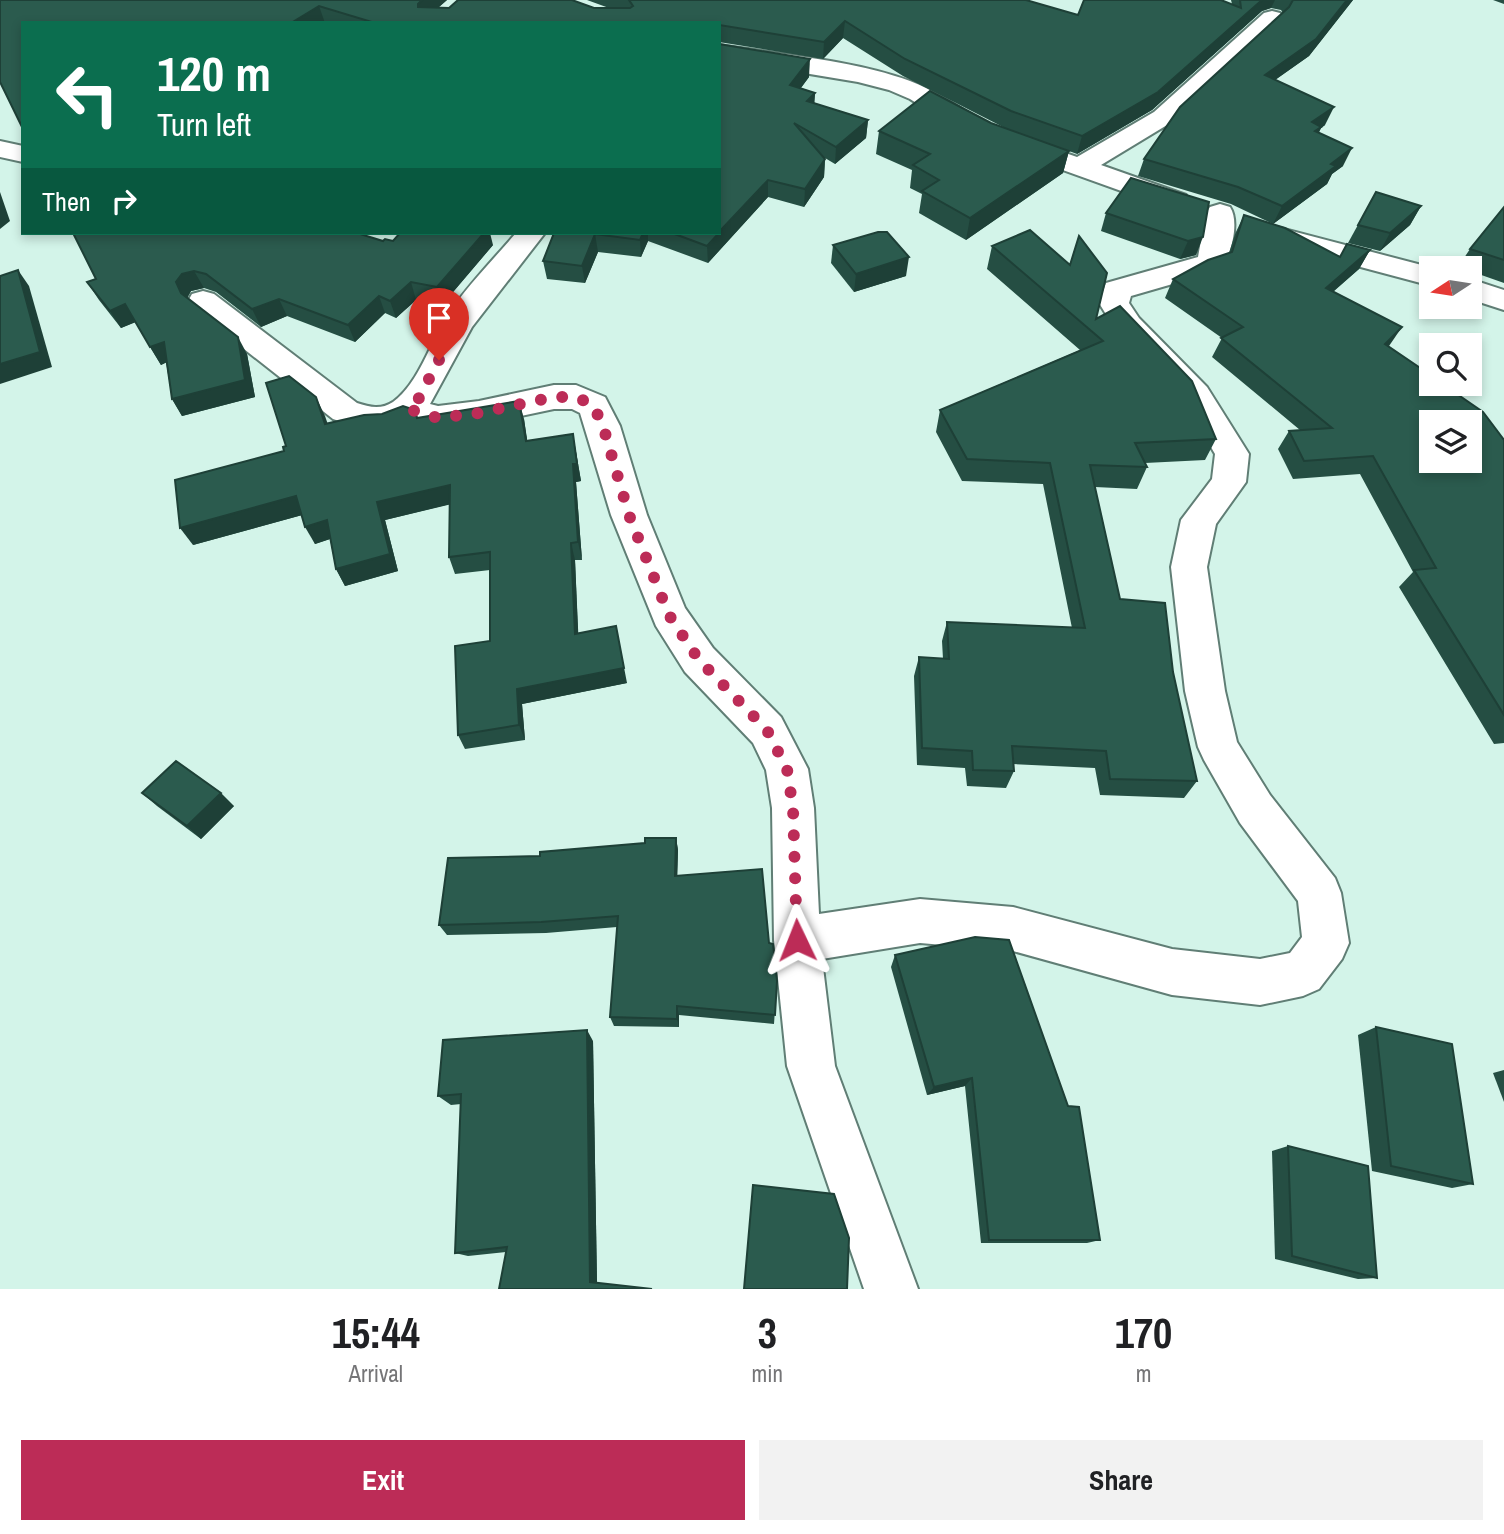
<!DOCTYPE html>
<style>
:root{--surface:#fff;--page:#f2f2f2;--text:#202124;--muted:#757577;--accent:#bc2c57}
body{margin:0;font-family:"Archivo Narrow",sans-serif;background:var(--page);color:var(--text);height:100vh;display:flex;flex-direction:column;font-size:26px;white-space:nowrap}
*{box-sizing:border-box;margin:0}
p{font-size:23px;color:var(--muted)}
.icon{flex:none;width:38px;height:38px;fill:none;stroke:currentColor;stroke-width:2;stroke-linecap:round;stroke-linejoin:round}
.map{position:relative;height:1289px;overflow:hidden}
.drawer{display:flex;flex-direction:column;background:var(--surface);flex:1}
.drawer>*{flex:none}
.top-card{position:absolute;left:21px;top:21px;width:700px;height:214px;border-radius:0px;box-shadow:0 4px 10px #0003;background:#0b6e4f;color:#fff;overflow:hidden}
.needle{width:46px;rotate:258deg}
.buttons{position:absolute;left:1419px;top:256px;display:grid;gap:14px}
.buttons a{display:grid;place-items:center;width:63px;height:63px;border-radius:0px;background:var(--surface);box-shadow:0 4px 10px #0003;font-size:35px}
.pin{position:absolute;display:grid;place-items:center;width:60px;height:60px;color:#fff;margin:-72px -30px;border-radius:50% 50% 50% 0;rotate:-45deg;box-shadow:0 0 7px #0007}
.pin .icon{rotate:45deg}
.me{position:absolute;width:77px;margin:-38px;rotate:358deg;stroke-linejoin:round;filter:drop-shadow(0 0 5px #0008)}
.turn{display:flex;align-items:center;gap:24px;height:147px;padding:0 21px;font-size:32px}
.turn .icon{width:91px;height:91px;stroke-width:2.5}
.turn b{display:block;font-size:49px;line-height:60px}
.then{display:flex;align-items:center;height:66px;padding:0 21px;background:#0003;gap:14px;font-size:26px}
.eta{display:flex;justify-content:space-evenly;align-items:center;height:119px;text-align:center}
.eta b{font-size:42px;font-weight:700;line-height:49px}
.primary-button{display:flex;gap:14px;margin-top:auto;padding:14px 21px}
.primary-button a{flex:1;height:80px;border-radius:0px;background:var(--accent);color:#fff;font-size:28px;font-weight:700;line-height:80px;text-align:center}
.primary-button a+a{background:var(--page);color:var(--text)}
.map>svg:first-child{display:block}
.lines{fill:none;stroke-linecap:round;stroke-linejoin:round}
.minor-casing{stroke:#607e75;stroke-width:4}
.minor{fill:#fff;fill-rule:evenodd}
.wall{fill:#254e43}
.shaded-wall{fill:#1e4037}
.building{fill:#2b5b4e;stroke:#1e4037;stroke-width:2;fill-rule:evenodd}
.route{stroke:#bc2c57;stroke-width:12;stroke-dasharray:0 21.6}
</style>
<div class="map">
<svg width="1504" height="1289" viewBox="0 0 1504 1289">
<rect width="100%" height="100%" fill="#d3f4e9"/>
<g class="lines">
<defs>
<g id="minor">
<polygon points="1272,11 1280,13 1284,18 1280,23 1172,122 1101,165 1186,195 1190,201 1186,207 1176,209 1166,207 1010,151 1006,145 1010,139 1019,137 1077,157 1154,112 1264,13"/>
<path d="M719,45C778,54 854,60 910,81C933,90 954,104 975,117L979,123L975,129L966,131L957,129L910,99L889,90L858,82L719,59Z"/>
<polygon points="0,141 23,146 23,162 0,157"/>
<path d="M1220,204L1230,207C1240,222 1231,255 1221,270L1131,296L1129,303L1139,318L1207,387L1249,454L1246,482L1216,524L1207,567L1225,691L1237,742L1270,795L1335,878L1341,893L1349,943L1342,959L1319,989L1303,996L1260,1005L1172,995L1013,951L920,943L822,959L835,1066L918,1289H864L787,1066L774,940L772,808L766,770L753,743L685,672L656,626L611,515L580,413L572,409H554L479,425L438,430L410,422L389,430L369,431L333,419L192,308L188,301L192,294L203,291L214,294L357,403C369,407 381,410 393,402C419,383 430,343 447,316C467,286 493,260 516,233H545L472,327L430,404L438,406L479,401L554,385H576L605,397L620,426L647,515L685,608L713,648L781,717L808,769L814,808L819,914L920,899L1013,907L1172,949L1260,959L1290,953L1302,937L1298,901L1240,823L1204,760L1198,747L1185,691L1171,567L1181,520L1212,479L1215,454L1185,403L1117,332L1099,303L1106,283L1198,257L1206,213L1210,207Z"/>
<polygon points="1269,225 1433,268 1432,286 1259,240 1255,234 1259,228"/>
<polygon points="1470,279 1504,290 1504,310 1470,299"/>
</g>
</defs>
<use href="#minor" class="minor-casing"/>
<use href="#minor" class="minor"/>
</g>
<g class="wall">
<polygon points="0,0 447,0 438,8 609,8 587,0 1026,0 1078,15 1232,4 1231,0 1353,0 1309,56 1275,80 1325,125 1321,128 1319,132 1343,166 1332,174 1327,184 1273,224 1231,204 1138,176 1144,159 1283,13 1281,10 1271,8 1262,11 1152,110 1077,154 1069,151 1063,173 966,240 919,213 922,194 910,188 912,170 876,154 879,131 991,123 1007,129 903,76 843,38 823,59 719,42 719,23 23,23"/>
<polygon points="1493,0 1504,0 1504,4"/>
<polygon points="719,44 809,77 801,88 815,93 814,103 868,120 866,138 835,164 825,158 824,177 804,207 768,197 708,263 648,241 641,257 598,252 585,283 547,279 543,261 554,233 719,233"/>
<polygon points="1376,192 1421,206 1410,225 1380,251 1348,243"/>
<polygon points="1209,202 1196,255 1180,259 1101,231 1106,213"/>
<polygon points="1504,207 1504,283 1470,271 1470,268 1458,267 1470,249"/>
<polygon points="1244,215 1340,257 1370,250 1359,269 1333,292 1388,346 1504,440 1504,743 1494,744 1399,587 1413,572 1360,474 1293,479 1278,449 1289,431 1300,430 1212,357 1222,338 1165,298 1173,279 1229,253 1235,234"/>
<polygon points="383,241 493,245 442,305 416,300 396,318 385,313 355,342 287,316 261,327 216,292 204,288 191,291 187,298 247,354 255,397 182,416 172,399 166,362 161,365 135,322 121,328 99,300 87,282"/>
<polygon points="833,245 906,276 854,292 831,263"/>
<polygon points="992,246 1096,319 1216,439 1205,460 1145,463 1147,467 1137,489 1095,487 1120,599 1173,672 1197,781 1184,798 1100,795 1095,768 1013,764 1014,771 1006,788 967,786 965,768 917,765 914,676 919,657 943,659 942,641 947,622 1072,628 1043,484 962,481 936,432 940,410 1080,350 987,269"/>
<polygon points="316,397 327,424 418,418 524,419 527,440 576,452 581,481 576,482 582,560 575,560 578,633 627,683 522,704 525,740 465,749 458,735 490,641 490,570 455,574 449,557 450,504 385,520 398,571 345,586 336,569 330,539 315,544 302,515 193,545 284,451"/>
<polygon points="142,793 234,806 201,839 157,806"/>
<polygon points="676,838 678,850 677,876 769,943 777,981 774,1024 679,1015 679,1027 614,1026 610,1017 617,927 546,933 447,935 439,925 540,856 645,843"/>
<polygon points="895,955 1100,1240 1087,1243 981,1243 965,1086 927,1095 891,967"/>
<polygon points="1376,1027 1473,1184 1452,1188 1372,1171 1358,1035"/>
<polygon points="593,1041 597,1283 499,1289 506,1252 468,1256 455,1253 461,1104 451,1105 438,1096"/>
<polygon points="1504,1070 1504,1102 1493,1073"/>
<polygon points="1288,1146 1377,1278 1358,1279 1275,1259 1272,1151"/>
</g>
<g class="shaded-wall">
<polygon points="422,0 447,0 422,21 418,7 418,4"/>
<polygon points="1262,0 1275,0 1271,8 1262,11 1152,110 1077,154 1082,136"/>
<polygon points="1347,0 1353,0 1309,56 1258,92 1265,75"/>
<polygon points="319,6 325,23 291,23"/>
<polygon points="845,21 843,38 823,59 824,42"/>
<polygon points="810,59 809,77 790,102 790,85"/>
<polygon points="815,93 814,110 807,101"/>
<polygon points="1334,107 1325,125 1321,128 1313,144 1312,122"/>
<polygon points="868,120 866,138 835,164 836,147"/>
<polygon points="1352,148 1343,166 1332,174 1327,184 1273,224 1282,206 1331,164"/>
<polygon points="1069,151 1063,173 966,240 970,218"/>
<polygon points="825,159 824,177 804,207 805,189"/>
<polygon points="768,180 768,197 708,263 707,246"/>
<polygon points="0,192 10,221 0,229"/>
<polygon points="1421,206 1410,225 1380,251 1390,233"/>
<polygon points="484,233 490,233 493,245 442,305 437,287"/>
<polygon points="643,233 648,233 648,241 641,257 640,240"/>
<polygon points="595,234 598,252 585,283 582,266"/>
<polygon points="1203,237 1196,255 1180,259 1188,241"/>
<polygon points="1370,250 1359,269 1315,307 1326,288"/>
<polygon points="909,257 906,276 854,292 856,274"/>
<polygon points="18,270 29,286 52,367 0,384 0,364"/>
<polygon points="194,271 204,288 191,291 186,300 181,293 176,282 182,274"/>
<polygon points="411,282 416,300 396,318 390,301"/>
<polygon points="379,296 385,313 355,342 348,325"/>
<polygon points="279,299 287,316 261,327 252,309"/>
<polygon points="125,304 136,322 121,328 110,311"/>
<polygon points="1402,327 1389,346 1373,363 1385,344"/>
<polygon points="238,337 247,354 255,397 182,416 172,399"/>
<polygon points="164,342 174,359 161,365 150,347"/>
<polygon points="316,397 325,416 334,442 325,424"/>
<polygon points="519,401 524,419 530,459 526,441"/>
<polygon points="573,434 581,481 576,482 582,560 578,542 573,464"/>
<polygon points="450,485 456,503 385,520 398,571 345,586 336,569 377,502"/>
<polygon points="296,496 306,514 193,545 180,528"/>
<polygon points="327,520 336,537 315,544 305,527"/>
<polygon points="571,543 575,560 579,650 575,634"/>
<polygon points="616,626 627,683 522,704 525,740 519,725 517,689"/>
<polygon points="221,793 234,806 201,839 187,826"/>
<polygon points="676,838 678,850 677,887 675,876"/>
<polygon points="677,1006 679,1015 679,1027 677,1019"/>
<polygon points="587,1030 593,1041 597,1284 590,1282"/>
<polygon points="972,1078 965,1086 927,1095 934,1087"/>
</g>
<g class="building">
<polygon points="0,0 422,0 418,4 418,7 449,8 458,0 572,0 594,8 630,8 633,6 629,0 1026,0 1078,15 1084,0 1221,0 1241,8 1240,0 1262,0 1158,92 1082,136 1011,111 905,59 845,21 824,42 719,25 719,23 375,23 319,6 291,23 23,23 23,129 0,82"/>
<polygon points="1293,0 1347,0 1316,39 1265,75 1334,107 1312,122 1321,127 1315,131 1352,148 1331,164 1336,166 1282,206 1238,187 1144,159 1180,107 1289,7"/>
<polygon points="719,44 810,59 790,85 815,93 807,101 868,120 836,147 794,123 825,159 805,189 768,180 719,232"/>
<polygon points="930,91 991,123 1069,151 970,218 922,191 939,180 913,165 930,154 879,131"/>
<polygon points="1131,178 1209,202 1203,237 1188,241 1106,213"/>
<polygon points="1376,192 1421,206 1390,233 1358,225"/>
<polygon points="1504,207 1504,260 1470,249"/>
<path d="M1244,215L1285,228L1340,257L1347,244L1370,250L1326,288L1402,327L1385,344L1432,376V383H1441L1483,412L1504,440V715L1414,570L1436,568L1373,456L1304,461L1289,431L1332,428L1221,338L1243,327L1173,279L1208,260L1232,252ZM1432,422H1470V460H1432Z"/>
<polygon points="1030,230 1070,265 1079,236 1107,273 1096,319 1120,306 1192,381 1216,439 1135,443 1147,467 1090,465 1120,599 1165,603 1173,672 1197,781 1110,779 1106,751 1012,746 1014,771 973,770 972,751 922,748 919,657 949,659 947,622 1085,628 1050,463 967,459 940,410 1103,341 992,246"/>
<polygon points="878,232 887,232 909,257 856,274 833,245"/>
<polygon points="73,233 357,233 383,241 385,239 393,241 400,233 484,233 437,287 411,282 390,301 379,296 348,325 279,299 252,309 206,274 194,271 182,274 176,282 181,293 238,337 245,380 172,399 164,342 150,347 125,304 110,311 87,282 96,279"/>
<polygon points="554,233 643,233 640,240 595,234 582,266 543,261"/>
<polygon points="672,233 719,233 707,246"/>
<polygon points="18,270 40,352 0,364 0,276"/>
<polygon points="289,376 316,397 325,424 364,415 382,414 403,406 415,410 417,418 519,401 526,441 573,434 577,464 573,464 578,542 571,543 575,634 616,626 624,668 517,689 519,725 458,735 455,646 490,641 490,552 449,557 450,485 377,502 390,554 336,569 327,520 305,527 296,496 180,528 175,480 284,451 283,447 286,446 266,383"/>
<polygon points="176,761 221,793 187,826 142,793"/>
<polygon points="645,838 676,838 675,876 762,869 769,943 773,944 777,981 775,1015 677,1006 677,1019 610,1017 618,916 541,922 439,925 448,858 540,856 540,852 645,843"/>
<polygon points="975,937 1009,940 1068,1106 1079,1107 1100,1240 989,1240 972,1078 934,1087 895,955"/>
<polygon points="1376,1027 1452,1044 1473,1184 1391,1166"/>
<polygon points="587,1030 590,1282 652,1289 499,1289 507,1247 455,1253 461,1094 438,1096 443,1040"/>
<polygon points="1288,1146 1368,1166 1377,1278 1292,1256"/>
<polygon points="753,1185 834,1194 849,1238 847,1289 744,1289"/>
</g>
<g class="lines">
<polyline class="route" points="439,360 419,398 408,409 438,418 479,413 554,397 576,397 593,405 603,426 629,515 669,615 699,660 767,730 787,769 793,808 797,940"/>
</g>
</svg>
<div class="buttons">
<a><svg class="needle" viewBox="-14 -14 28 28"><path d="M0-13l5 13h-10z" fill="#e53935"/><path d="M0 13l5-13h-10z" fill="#757577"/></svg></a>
<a><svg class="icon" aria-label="search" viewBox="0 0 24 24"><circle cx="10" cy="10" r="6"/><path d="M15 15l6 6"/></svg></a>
<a><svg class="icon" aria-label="layers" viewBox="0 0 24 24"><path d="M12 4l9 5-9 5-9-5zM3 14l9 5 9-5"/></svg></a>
</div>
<div class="pin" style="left:439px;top:360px;background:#d93025"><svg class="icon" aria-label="arrive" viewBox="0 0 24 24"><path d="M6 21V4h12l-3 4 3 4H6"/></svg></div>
<svg class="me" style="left:797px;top:940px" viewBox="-20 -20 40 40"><path d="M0-17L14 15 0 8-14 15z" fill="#bc2c57" stroke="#fff" stroke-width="4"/></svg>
<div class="top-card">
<div class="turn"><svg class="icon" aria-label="left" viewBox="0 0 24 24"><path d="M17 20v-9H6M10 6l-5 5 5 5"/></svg><div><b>120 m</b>Turn left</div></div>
<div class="then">Then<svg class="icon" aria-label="right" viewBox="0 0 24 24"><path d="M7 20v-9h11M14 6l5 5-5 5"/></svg></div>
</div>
</div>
<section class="drawer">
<div class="eta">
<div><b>15:44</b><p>Arrival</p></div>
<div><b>3</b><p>min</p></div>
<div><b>170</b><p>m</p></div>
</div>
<div class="primary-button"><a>Exit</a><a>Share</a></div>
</section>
